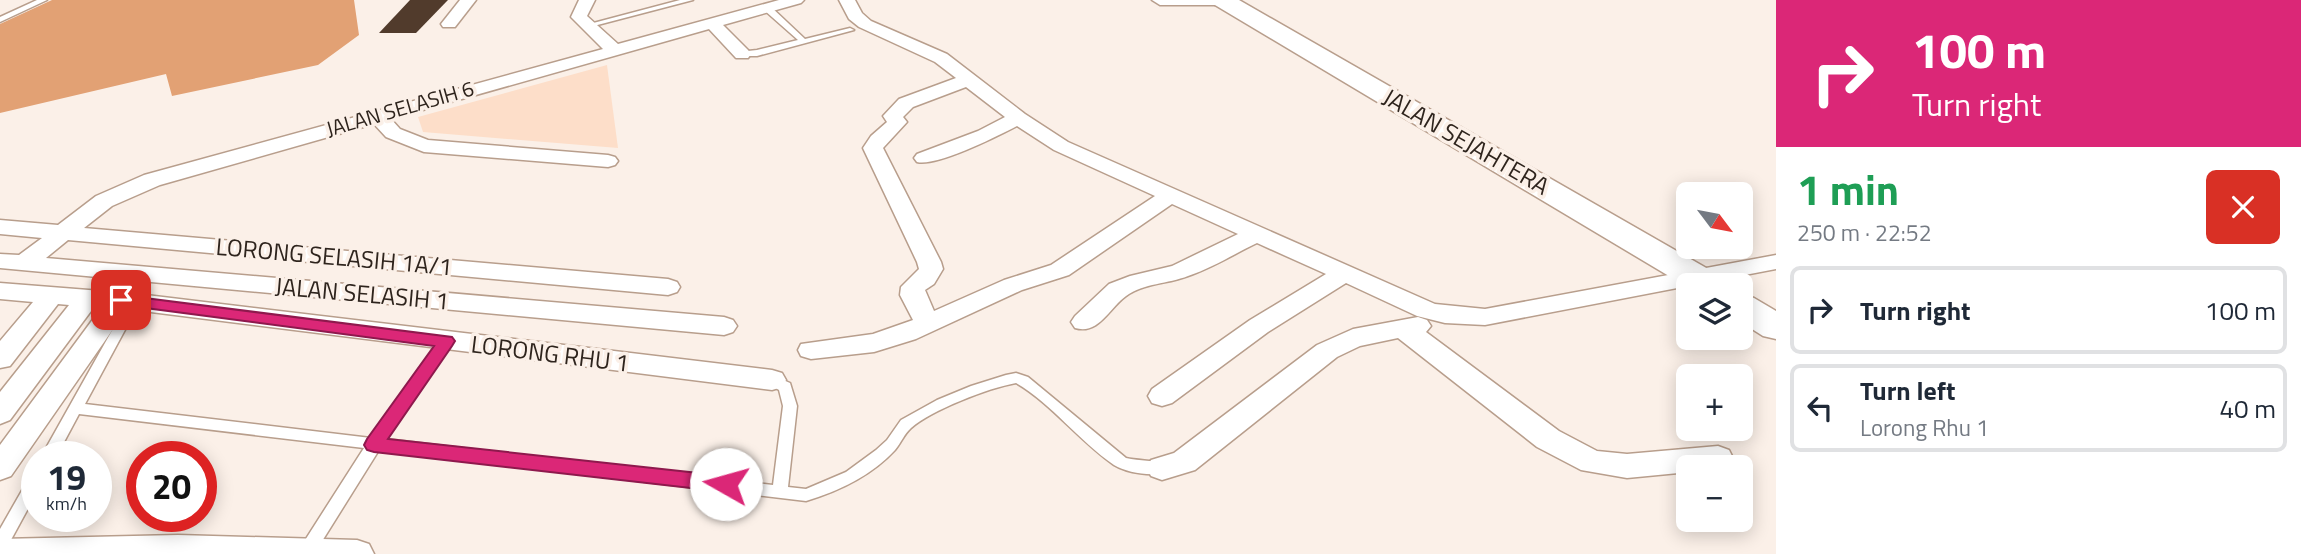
<!DOCTYPE html>
<meta charset="utf-8">
<style>
:root{--surface:#fff;--page:#f6f6f7;--text:#1f2937;--muted:#747a83;--line:#e0e1e3}
body{margin:0;font-family:"Titillium Web",sans-serif;background:var(--page);color:var(--text);height:100vh;display:flex;flex-direction:column;font-size:26px;white-space:nowrap}
*{box-sizing:border-box;margin:0}
p{font-size:23px;color:var(--muted)}
.icon{flex:none;width:38px;height:38px;fill:none;stroke:currentColor;stroke-width:2;stroke-linecap:round;stroke-linejoin:round}
.map{position:relative;flex:1;overflow:hidden}
.details{display:flex;flex-direction:column;background:var(--surface);width:525px}
.details>*{flex:none}
.guide{background:#db2777;color:#fff;overflow:hidden}
.needle{width:46px;rotate:122deg}
.fabs{position:absolute;left:1676px;top:182px;display:grid;gap:14px}
.fabs a{display:grid;place-items:center;width:77px;height:77px;border-radius:10px;background:var(--surface);box-shadow:0 4px 18px #0003;font-size:35px}
.speed{position:absolute;left:21px;top:441px;display:flex;gap:14px;font-size:35px;font-weight:700;text-align:center}
.speed>*{display:grid;place-content:center;width:91px;height:91px;border-radius:50%;background:var(--surface);box-shadow:0 4px 18px #0003;line-height:1}
.speed small{font-size:18px;font-weight:400}
.speed .limit{border:10px solid #d22;background:#fff;color:#111}
.pin{position:absolute;display:grid;place-items:center;width:60px;height:60px;color:#fff;margin:-30px;border-radius:14px;box-shadow:0 4px 10px #0006}
.me{position:absolute;width:77px;margin:-38px;rotate:277deg;stroke-linejoin:round;filter:drop-shadow(0 0 5px #0008)}
.turn{display:flex;align-items:center;gap:24px;height:147px;padding:0 21px;font-size:32px}
.turn .icon{width:91px;height:91px;stroke-width:2.5}
.turn b{display:block;font-size:49px;line-height:60px}
.round{display:grid;place-items:center;flex:none;width:74px;height:74px;border-radius:10px;background:var(--page)}
.summary{display:flex;align-items:center;justify-content:space-between;height:119px;padding:0 21px}
h1{font-size:42px;font-weight:700;line-height:52px;color:#1e9e55}
ul{padding:0;list-style:none}
li{display:flex;align-items:center;gap:21px;height:88px;margin:0 14px 10px;padding:0 7px;border:4px solid var(--line);border-radius:10px}
li div{flex:1}
li b{display:block;font-size:26px}
li em{font-style:normal}
main{display:flex;flex:1;min-height:0}
.map>svg:first-child{display:block}
.green{fill:#fddec9}
.forest{fill:#e2a174}
.building{fill:#513b2c}
.lines{fill:none;stroke-linecap:round;stroke-linejoin:round}
.lane-casing{stroke:#b89e8c;stroke-width:3}
.street-casing{stroke:#b89e8c;stroke-width:3}
.secondary-casing{stroke:#b89e8c;stroke-width:3}
.lane{fill:#fff;fill-rule:evenodd}
.street{fill:#fff;fill-rule:evenodd}
.secondary{fill:#fff;fill-rule:evenodd}
.route{fill:#db2777;stroke:#8e194d;stroke-width:2}
.labels{text-anchor:middle;stroke-width:7;stroke-linejoin:round;paint-order:stroke}
.far-street-label{font-size:21px;fill:#2e241d;stroke:#fbf0e8}
.street-label{font-size:24px;fill:#2e241d;stroke:#fbf0e8}
</style>
<main>
<div class="map">
<svg width="1776" height="554" viewBox="0 0 1776 554">
<rect width="100%" height="100%" fill="#fbf0e8"/>
<polygon class="green" points="607,65 618,148 423,132 418,117"/>
<polygon class="forest" points="52,0 354,0 359,35 318,65 172,96 166,74 0,113 0,24"/>
<polygon class="building" points="410,0 448,0 416,33 379,33"/>
<g class="lines">
<defs>
<g id="lane">
<polygon points="37,0 47,0 0,22 0,17"/>
<polygon points="680,0 693,0 586,28 582,26"/>
<polygon points="764,6 770,6 805,39 850,28 854,30 757,56 739,56 739,52 757,50 798,40 764,10"/>
<path d="M134,298L140,302L85,404L371,438L441,338L446,337L453,341L386,439L773,485L783,406L779,390L767,383L765,380L767,377L772,375L790,383L797,406L788,487L806,489L846,472L876,450L887,440L901,420L937,400L971,386L1006,375L1016,373L1028,377L1126,458C1140,461 1154,460 1167,464L1170,468L1167,472C1153,477 1127,473 1114,465C1079,441 1052,404 1016,383C988,388 932,410 911,428C904,434 901,443 895,450C871,476 839,491 806,501L379,450L314,554H302L300,550L302,545L364,448L79,414L56,457H41L128,302Z"/>
<polygon points="37,471 37,492 6,549 0,551 0,529 32,473"/>
</g>
<g id="street">
<polygon points="460,0 476,0 455,27 443,27 441,24"/>
<polygon points="579,0 595,0 587,16 618,44 779,0 804,0 801,3 723,25 748,50 751,54 748,58 736,58 709,29 391,119 400,129 428,140 608,155 615,157 618,161 615,165 608,167 424,152 386,137 374,124 160,185 112,206 84,228 668,279 677,282 680,287 677,292 668,295 68,240 46,258 724,317 733,320 737,326 733,332 724,335 0,268 0,254 19,255 42,238 0,234 0,220 58,225 96,196 144,175 603,49 571,17"/>
<path d="M839,0H855L862,13L871,21L947,54L1025,114L1068,142L1435,304L1485,309L1776,255V269L1485,325L1445,323L1417,316L1346,283L1268,332L1172,403L1162,406L1152,403L1148,396L1152,389L1250,320L1326,274L1257,243C1234,254 1212,268 1188,276C1168,284 1144,283 1126,296C1109,308 1099,335 1075,328L1071,322L1075,316L1109,284L1130,276L1172,266L1238,234L1172,204L1069,275L1022,290L916,339L874,352L811,359L801,356L798,350L801,344L873,334L913,320L900,295L901,287L919,269L917,262L863,148L871,136L887,122L883,116L899,99L956,78L935,62L859,27L849,19ZM966,87L1005,117L978,131L917,154L914,158L917,162C936,167 998,136 1017,126L1054,150L1155,196L1051,265L1004,280L934,311L925,290L934,284L943,269L941,262L883,148L907,122L903,117L913,107Z"/>
<polygon points="1152,0 1225,0 1217,5 1160,5"/>
<polygon points="129,281 138,283 141,289 138,294 772,370 782,373 786,380 782,387 772,390 127,309 11,476 0,480 0,445 102,307 94,307 10,420 0,424 0,392 69,305 58,304 10,366 0,368 0,341 33,302 0,299 0,283 114,292 120,283"/>
<polygon points="1418,317 1427,320 1431,326 1426,332 1559,431 1597,451 1627,454 1718,446 1729,450 1733,458 1725,467 1689,467 1689,472 1627,478 1581,470 1537,447 1398,338 1360,346 1337,357 1195,470 1162,480 1151,476 1147,468 1151,460 1174,453 1317,345 1353,329"/>
<polygon points="178,535 357,540 369,544 374,554 0,554 0,539"/>
</g>
<g id="secondary">
<polygon points="1212,0 1239,0 1722,277 1727,285 1689,285 1689,288 1215,5"/>
<polygon points="1741,294 1754,298 1776,311 1776,339 1763,336 1741,322"/>
</g>
</defs>
<use href="#lane" class="lane-casing"/>
<use href="#street" class="street-casing"/>
<use href="#secondary" class="secondary-casing"/>
<use href="#lane" class="lane"/>
<use href="#street" class="street"/>
<use href="#secondary" class="secondary"/>
</g>
<polygon class="route" points="121,295 452,337 455,341 452,346 388,439 726,476 733,479 736,484 733,490 726,492 374,452 367,450 364,445 367,439 434,346 115,304 113,300"/>
<g class="labels">
<g class="far-street-label">
<text transform="translate(400 109) rotate(-16)" y="7">JALAN SELASIH 6</text>
</g>
<g class="street-label">
<text transform="translate(1466 142) rotate(30)" y="8">JALAN SEJAHTERA</text>
<text transform="translate(334 257) rotate(5)" y="8">LORONG SELASIH 1A/1</text>
<text transform="translate(362 294) rotate(5)" y="8">JALAN SELASIH 1</text>
<text transform="translate(550 354) rotate(7)" y="8">LORONG RHU 1</text>
</g>
</g>
</svg>
<div class="fabs">
<a><svg class="needle" viewBox="-14 -14 28 28"><path d="M0-13l5 13h-10z" fill="#e53935"/><path d="M0 13l5-13h-10z" fill="#747a83"/></svg></a>
<a><svg class="icon" aria-label="layers" viewBox="0 0 24 24"><path d="M12 4l9 5-9 5-9-5zM3 14l9 5 9-5"/></svg></a>
<a>+</a>
<a>−</a>
</div>
<div class="speed"><div>19<small>km/h</small></div><div class="limit">20</div></div>
<div class="pin" style="left:121px;top:300px;background:#d93025"><svg class="icon" aria-label="arrive" viewBox="0 0 24 24"><path d="M6 21V4h12l-3 4 3 4H6"/></svg></div>
<svg class="me" style="left:726px;top:484px" viewBox="-20 -20 40 40"><circle r="19" fill="#fff"/><path d="M0-13L10 11 0 6-10 11z" fill="#db2777"/></svg>
</div>
<section class="details">
<div class="guide">
<div class="turn"><svg class="icon" aria-label="right" viewBox="0 0 24 24"><path d="M7 20v-9h11M14 6l5 5-5 5"/></svg><div><b>100 m</b>Turn right</div></div>
</div>
<div class="summary"><div><h1>1 min</h1><p>250 m · 22:52</p></div><a class="round" style="background:#d93025;color:#fff"><svg class="icon" aria-label="close" viewBox="0 0 24 24"><path d="M6 6l12 12M18 6L6 18"/></svg></a></div>
<ul>
<li><svg class="icon" aria-label="right" viewBox="0 0 24 24"><path d="M7 20v-9h11M14 6l5 5-5 5"/></svg><div><b>Turn right</b></div><em>100 m</em></li>
<li><svg class="icon" aria-label="left" viewBox="0 0 24 24"><path d="M17 20v-9H6M10 6l-5 5 5 5"/></svg><div><b>Turn left</b><p>Lorong Rhu 1</p></div><em>40 m</em></li>
</ul>
</section>
</main>
